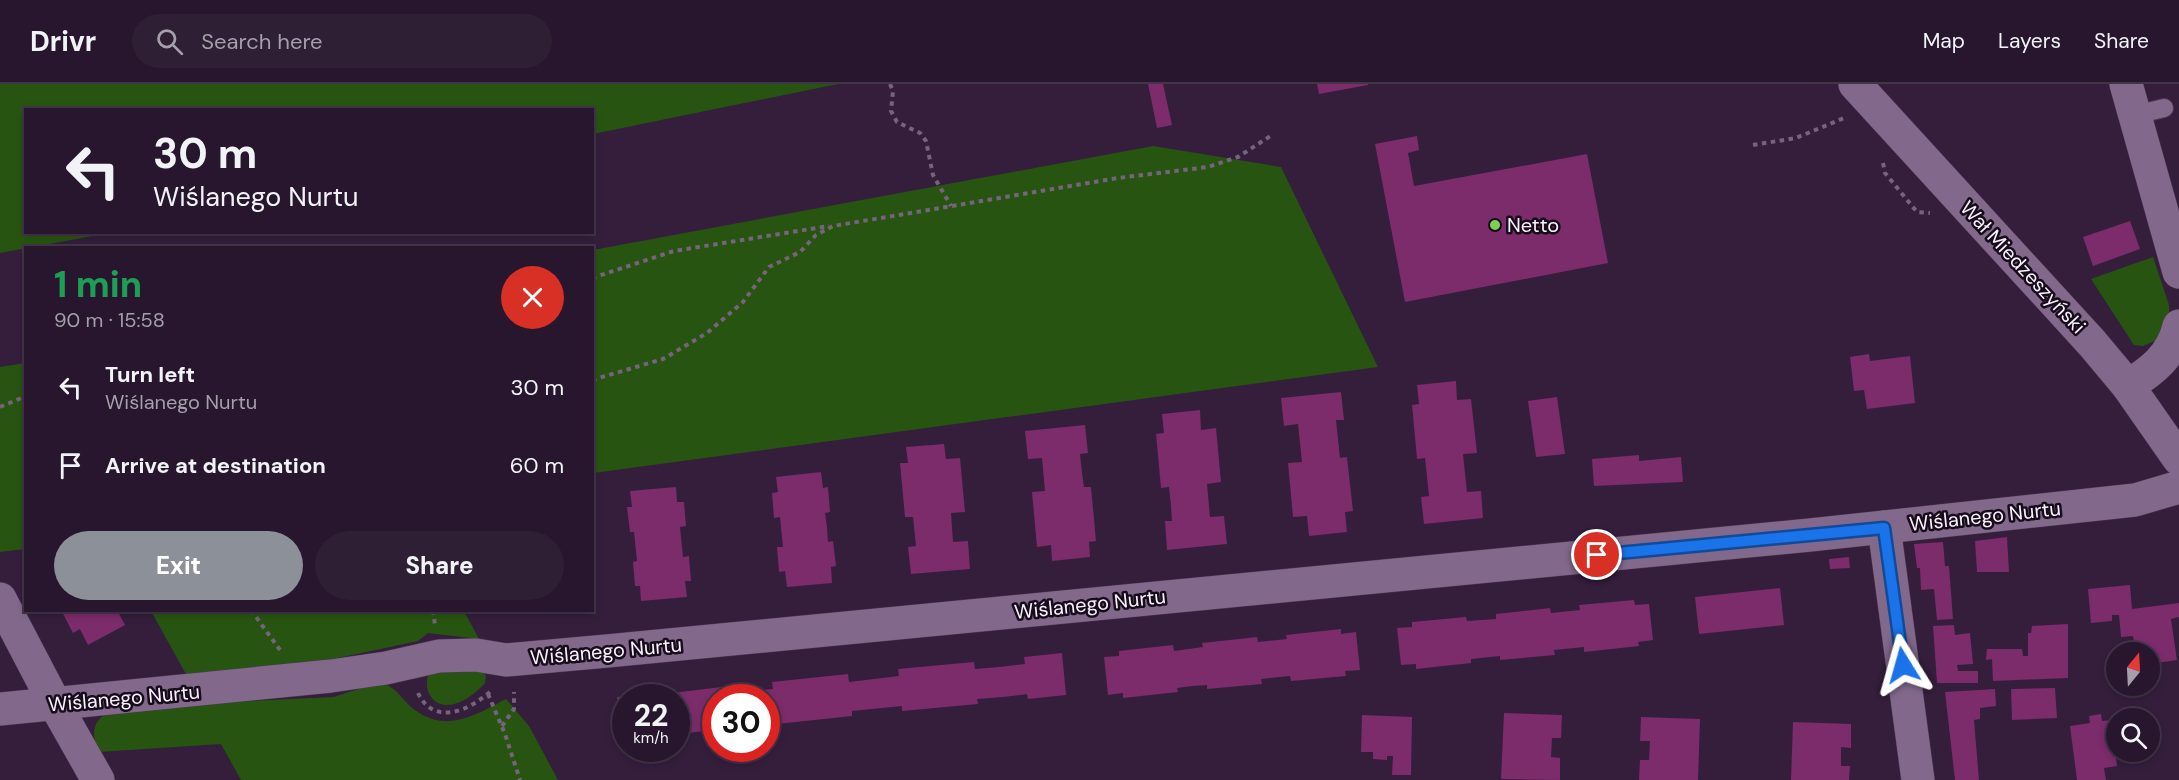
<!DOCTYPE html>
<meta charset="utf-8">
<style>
:root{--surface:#27162d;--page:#2f1f35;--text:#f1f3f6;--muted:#a49faa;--line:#433549;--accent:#8c9099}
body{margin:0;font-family:"DM Sans",sans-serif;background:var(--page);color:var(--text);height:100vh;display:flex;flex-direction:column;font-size:22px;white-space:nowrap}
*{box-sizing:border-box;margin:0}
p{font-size:20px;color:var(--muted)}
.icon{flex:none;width:33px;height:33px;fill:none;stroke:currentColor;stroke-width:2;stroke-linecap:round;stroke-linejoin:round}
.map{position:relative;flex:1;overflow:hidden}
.sheet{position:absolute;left:24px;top:162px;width:570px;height:366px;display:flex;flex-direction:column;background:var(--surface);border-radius:0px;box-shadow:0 3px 9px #0003,0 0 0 2px var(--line)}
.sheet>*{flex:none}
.guide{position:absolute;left:24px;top:24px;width:570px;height:126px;border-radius:0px;box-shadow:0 3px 9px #0003,0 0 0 2px var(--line);background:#27162d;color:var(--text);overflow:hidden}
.needle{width:39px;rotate:18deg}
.fabs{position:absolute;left:2106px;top:558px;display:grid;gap:12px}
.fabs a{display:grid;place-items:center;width:54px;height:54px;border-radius:50%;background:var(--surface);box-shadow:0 3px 9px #0003,0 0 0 2px var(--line);font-size:30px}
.speed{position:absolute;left:612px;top:600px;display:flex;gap:12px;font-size:30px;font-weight:700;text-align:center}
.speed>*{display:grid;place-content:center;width:78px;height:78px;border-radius:50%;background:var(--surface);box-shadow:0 3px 9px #0003,0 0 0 2px var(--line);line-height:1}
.speed small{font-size:15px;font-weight:400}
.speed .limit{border:9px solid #d22;background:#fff;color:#111}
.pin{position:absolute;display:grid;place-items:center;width:51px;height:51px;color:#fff;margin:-26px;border:3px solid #fff;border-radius:50%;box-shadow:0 2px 6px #0007}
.me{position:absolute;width:66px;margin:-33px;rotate:352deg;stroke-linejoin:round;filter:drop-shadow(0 0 4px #0008)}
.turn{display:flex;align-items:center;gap:21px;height:126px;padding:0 30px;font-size:27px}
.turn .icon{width:78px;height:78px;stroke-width:2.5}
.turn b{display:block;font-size:42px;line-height:51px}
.round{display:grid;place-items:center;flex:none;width:63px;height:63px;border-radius:32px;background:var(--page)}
.headline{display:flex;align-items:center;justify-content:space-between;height:102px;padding:0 30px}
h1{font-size:36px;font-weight:800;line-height:45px;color:#1e9e55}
.primary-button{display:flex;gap:12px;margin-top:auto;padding:12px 30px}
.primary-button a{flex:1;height:69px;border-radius:36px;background:var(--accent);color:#fff;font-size:24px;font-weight:800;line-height:69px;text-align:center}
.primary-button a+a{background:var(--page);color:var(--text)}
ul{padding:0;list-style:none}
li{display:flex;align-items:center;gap:18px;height:78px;padding:0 30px}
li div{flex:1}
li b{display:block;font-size:22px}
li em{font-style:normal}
header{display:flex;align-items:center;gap:36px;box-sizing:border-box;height:84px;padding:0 30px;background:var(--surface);border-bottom:2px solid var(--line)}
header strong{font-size:28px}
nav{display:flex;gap:33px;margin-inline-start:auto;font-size:21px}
.search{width:420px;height:54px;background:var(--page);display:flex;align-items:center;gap:15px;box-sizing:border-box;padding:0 21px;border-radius:33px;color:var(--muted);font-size:22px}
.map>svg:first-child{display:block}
.green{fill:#285411}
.building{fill:#7c2b6b}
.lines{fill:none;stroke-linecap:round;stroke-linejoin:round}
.service-casing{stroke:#4c3953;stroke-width:20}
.minor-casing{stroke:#4c3953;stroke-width:34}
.secondary-casing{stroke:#4c3953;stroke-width:34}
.path{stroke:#76637c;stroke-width:4;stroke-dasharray:4.5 4.5;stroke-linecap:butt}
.service{stroke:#82698c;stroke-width:18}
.minor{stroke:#82698c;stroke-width:33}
.secondary{stroke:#82698c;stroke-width:33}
.route-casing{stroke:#114b97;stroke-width:15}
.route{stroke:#1a73e8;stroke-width:10}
.poi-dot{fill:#7cd154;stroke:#160c1a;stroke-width:2}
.labels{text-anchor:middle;stroke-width:5;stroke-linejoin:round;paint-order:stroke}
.poi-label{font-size:20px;fill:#fbefff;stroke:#160c1a;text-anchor:start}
.street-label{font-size:20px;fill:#fbefff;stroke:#160c1a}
</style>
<header>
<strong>Drivr</strong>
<div class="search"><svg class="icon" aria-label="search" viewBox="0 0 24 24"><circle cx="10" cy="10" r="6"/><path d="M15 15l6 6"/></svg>Search here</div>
<nav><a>Map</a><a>Layers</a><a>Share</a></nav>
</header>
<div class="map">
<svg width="2179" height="696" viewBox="0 0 2179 696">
<rect width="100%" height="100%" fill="#341e3c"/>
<g class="green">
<polygon points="0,0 838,0 593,50 592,26 26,26 26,148 109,149 0,169"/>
<polygon points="1153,62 1281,83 1378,283 593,389 593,166"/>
<polygon points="2153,173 2169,221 2169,233 2157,256 2143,262 2134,261 2091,195"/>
<polygon points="25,279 25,465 0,468 0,283"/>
<polygon points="151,527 464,527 479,555 428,549 418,557 319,578 187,592"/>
<path d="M480,584L486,592L485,599C476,609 461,621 447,621C430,621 423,603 429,589Z"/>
<path d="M379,598C399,604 400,615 415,626C447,650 477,630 506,615L529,642L558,696H241L221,660L98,668C92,650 91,638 109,628L230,618L334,613Z"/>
</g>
<g class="building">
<polygon points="1148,0 1163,0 1172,41 1157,44"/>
<polygon points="1317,0 1368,0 1368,1 1319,10"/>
<polygon points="1417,52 1419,66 1408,69 1414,102 1587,70 1608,179 1405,218 1375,60"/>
<polygon points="2130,137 2140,165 2093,182 2083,153"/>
<polygon points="1869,270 1870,277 1910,272 1915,319 1867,325 1864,306 1854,307 1850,273"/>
<polygon points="1456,297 1457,316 1471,315 1477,369 1463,370 1467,408 1481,407 1483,434 1424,440 1421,413 1429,412 1425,374 1417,375 1412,321 1419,320 1417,301"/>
<polygon points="1341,308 1344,336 1336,336 1340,374 1347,373 1353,427 1345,428 1347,448 1309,452 1307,432 1293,433 1288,379 1302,378 1298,340 1284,342 1281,314"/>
<polygon points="1557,313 1565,370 1536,373 1528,317"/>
<polygon points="1200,326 1201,346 1216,344 1221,398 1207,400 1210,433 1224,432 1227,460 1167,466 1165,437 1172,437 1171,422 1169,403 1161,404 1156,350 1164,349 1162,330"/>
<polygon points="1085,341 1088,369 1080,370 1082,389 1084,403 1091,403 1096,457 1089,458 1090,473 1052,477 1051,461 1037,463 1032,408 1045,407 1042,374 1028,375 1025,347"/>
<polygon points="944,360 946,375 960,374 965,428 951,429 953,458 968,457 970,485 911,490 908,463 916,462 913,433 905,433 900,379 908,379 906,363"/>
<polygon points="1639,371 1639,377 1681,373 1683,398 1594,402 1592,375"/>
<polygon points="821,388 823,404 828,403 830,428 825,429 827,443 828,458 833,457 836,482 831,483 832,499 787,503 785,487 779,488 777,463 783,463 780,433 774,434 772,409 778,408 776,393"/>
<polygon points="676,403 677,418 684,418 686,442 680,443 683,473 689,472 691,497 685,497 687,513 641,517 640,502 635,502 633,478 637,477 634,448 630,448 627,423 632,423 630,407"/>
<polygon points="2007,453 2009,488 1977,488 1975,457"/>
<polygon points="1943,458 1945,482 1949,482 1953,535 1937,536 1934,505 1921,506 1920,484 1917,484 1914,460"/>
<polygon points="1849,473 1850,484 1830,485 1829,475"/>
<polygon points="2130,501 2132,525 2179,519 2179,533 2171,535 2177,576 2150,580 2150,568 2136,568 2133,552 2121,553 2119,531 2112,531 2112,537 2091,539 2088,505"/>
<polygon points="1780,504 1784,541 1699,550 1695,513"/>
<polygon points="1634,516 1635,521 1649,520 1653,556 1638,558 1639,562 1584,568 1584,563 1554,566 1555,571 1500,576 1500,572 1471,575 1471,579 1416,585 1416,580 1401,581 1397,544 1412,543 1412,538 1466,533 1467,537 1496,535 1496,530 1550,524 1551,529 1580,526 1579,521"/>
<polygon points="61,526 117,526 125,541 88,561 80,545 73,549"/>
<polygon points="2068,540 2068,594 1993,597 1992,575 1986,576 1987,565 2022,565 2023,572 2028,572 2028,549 2031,549 2032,542"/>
<polygon points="1954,541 1955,551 1970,549 1973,580 1957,581 1958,587 1978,587 1978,599 1937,599 1933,542"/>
<polygon points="1341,545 1341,550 1356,548 1360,586 1345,587 1346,592 1291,597 1290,592 1261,595 1262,600 1207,605 1207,601 1192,602 1177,604 1178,608 1123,614 1123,609 1108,611 1104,573 1119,572 1119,567 1173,561 1174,567 1203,563 1202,559 1257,553 1258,558 1287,555 1286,551"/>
<polygon points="1062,569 1066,611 1028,615 1027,610 1003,613 977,615 978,620 902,627 902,622 852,627 852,632 777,640 776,635 766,636 766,614 716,614 716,646 676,650 676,614 630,614 722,603 723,610 748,607 773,605 772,598 848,590 849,598 899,592 898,585 974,578 975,585 999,583 1025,580 1024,573"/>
<polygon points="2055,604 2057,634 2012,636 2011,605"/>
<polygon points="1995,605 1996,622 1980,624 1980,635 1974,636 1979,696 1955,696 1945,608"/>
<polygon points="626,612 626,640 619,641 617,613"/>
<polygon points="1504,629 1562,631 1561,654 1552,654 1551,673 1560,674 1560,696 1501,695"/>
<polygon points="2101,630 2102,637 2111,636 2117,682 2104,684 2106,696 2077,696 2070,642 2090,639 2089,632"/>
<polygon points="1362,631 1412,633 1411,691 1392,691 1393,672 1387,672 1387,676 1373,675 1373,668 1361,668"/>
<polygon points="1641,633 1700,635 1698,696 1639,696 1640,676 1649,676 1650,657 1640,657"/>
<polygon points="1793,638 1851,640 1851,664 1841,663 1841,682 1850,682 1849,696 1791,696"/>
</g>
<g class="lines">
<defs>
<polyline id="service" points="2135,31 2164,24"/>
<g id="minor">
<polyline points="2126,0 2179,188"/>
<path d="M2128,302C2152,287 2172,272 2179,242"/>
<polyline points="1884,443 1918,696"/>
<polyline points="0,515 55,620 98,696"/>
<polyline points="0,625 331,592 386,584 439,572 476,571 506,576 607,567 1810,451 2135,416 2179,403"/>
</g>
<polyline id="secondary" points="1855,0 2092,259 2128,302 2179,375"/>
</defs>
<use href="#service" class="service-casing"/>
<use href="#minor" class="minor-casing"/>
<use href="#secondary" class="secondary-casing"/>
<g class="path">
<polyline points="890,0 893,7 891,27 897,38 920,49 926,57 933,91 951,122"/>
<polyline points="1753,61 1796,54 1844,34"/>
<polyline points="1883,79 1885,89 1917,128 1930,129"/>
<polyline points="592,194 674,167 829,142"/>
<polyline points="592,296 663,275 707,249 743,218 769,183 800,168 816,151 833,142 1118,94 1208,83 1238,73 1272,51"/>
<polyline points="0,323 26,312"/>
<polyline points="251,526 280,566"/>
<polyline points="433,526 435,541"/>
<path d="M418,609C434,643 470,626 491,607"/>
<polyline points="488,610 505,650 520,696"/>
<polyline points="502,642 514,625 514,608"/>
</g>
<use href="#service" class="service"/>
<use href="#minor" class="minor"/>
<use href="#secondary" class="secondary"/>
</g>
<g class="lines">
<defs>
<polyline id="route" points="1597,471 1884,444 1903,581"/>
</defs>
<use href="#route" class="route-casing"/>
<use href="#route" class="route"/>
</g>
<circle class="poi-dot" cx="1495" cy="141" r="6"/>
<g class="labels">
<g class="poi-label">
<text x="1507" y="148">Netto</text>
</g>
<g class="street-label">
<text transform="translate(2023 183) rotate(47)" y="7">Wał Miedzeszyński</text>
<text transform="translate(1985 432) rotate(-6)" y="7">Wiślanego Nurtu</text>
<text transform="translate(1090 520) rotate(-6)" y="7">Wiślanego Nurtu</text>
<text transform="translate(606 567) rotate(-5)" y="7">Wiślanego Nurtu</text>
<text transform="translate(124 614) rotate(-5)" y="7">Wiślanego Nurtu</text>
</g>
</g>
</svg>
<div class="fabs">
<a><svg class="needle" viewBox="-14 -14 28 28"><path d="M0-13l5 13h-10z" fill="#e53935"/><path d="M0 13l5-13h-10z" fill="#a49faa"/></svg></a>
<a><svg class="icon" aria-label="search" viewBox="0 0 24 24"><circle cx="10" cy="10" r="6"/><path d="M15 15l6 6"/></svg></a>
</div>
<div class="speed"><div>22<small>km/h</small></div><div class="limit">30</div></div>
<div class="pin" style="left:1597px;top:471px;background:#d93025"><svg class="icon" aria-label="arrive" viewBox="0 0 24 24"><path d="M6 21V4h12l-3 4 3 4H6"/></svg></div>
<svg class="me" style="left:1903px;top:581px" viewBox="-20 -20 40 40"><path d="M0-17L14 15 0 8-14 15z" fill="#1a73e8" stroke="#fff" stroke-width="4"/></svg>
<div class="guide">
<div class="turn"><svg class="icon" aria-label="left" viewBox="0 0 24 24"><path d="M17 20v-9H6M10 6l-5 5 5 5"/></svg><div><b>30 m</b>Wiślanego Nurtu</div></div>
</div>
<section class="sheet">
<div class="headline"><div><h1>1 min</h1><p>90 m · 15:58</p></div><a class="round" style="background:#d93025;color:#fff"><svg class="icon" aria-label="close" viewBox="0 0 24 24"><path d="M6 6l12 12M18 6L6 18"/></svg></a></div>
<ul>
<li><svg class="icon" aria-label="left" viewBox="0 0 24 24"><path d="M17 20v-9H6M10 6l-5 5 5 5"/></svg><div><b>Turn left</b><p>Wiślanego Nurtu</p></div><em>30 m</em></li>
<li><svg class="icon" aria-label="arrive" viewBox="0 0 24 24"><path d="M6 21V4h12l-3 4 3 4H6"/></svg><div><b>Arrive at destination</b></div><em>60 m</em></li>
</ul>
<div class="primary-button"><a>Exit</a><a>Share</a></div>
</section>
</div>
